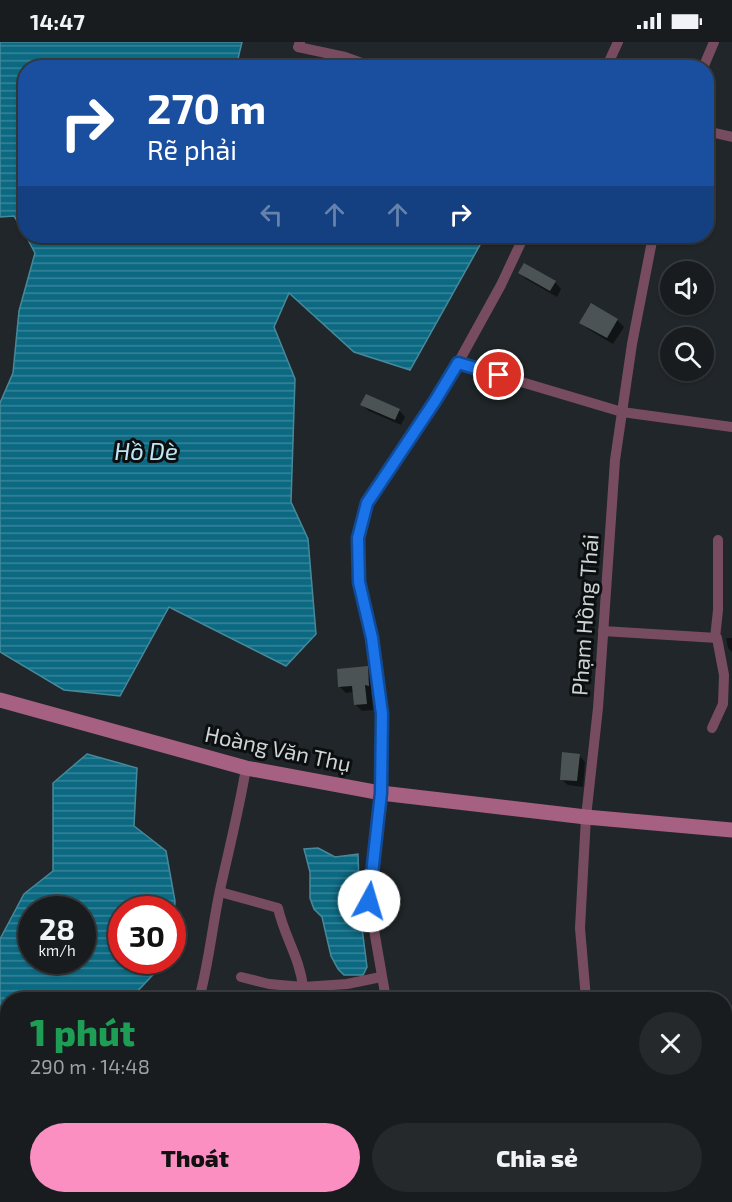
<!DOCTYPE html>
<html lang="vi">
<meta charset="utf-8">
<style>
:root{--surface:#181c1f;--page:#25292c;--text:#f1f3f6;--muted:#9fa1a4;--line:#363a3d;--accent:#fc8fc2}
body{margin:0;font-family:"Exo 2",sans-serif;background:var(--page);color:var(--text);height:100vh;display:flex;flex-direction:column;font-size:22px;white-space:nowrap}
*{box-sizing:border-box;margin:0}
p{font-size:20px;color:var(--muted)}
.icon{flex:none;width:33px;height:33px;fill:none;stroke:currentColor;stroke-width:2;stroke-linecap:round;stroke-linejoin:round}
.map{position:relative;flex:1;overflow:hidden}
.side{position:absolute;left:0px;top:950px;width:732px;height:212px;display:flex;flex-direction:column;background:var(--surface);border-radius:24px 24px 0 0;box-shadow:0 2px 4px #0004,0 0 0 2px var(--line)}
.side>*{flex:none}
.top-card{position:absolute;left:18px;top:18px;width:696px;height:183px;border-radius:24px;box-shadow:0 2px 4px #0004,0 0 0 2px var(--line);background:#1a4fa0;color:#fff;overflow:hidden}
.buttons{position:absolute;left:660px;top:219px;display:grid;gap:12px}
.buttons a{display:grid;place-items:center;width:54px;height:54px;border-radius:50%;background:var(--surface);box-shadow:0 2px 4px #0004,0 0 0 2px var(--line);font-size:30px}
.speed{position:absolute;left:18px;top:854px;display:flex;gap:12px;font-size:30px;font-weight:700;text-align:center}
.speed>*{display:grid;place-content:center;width:78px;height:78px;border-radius:50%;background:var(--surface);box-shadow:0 2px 4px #0004,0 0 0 2px var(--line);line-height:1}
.speed small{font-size:15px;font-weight:400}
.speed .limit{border:9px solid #d22;background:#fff;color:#111}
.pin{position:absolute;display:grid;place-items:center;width:51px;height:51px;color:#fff;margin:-26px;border:3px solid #fff;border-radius:50%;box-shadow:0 2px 6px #0007}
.me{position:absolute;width:66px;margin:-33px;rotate:6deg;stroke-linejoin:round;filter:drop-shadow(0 0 4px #0008)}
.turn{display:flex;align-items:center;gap:21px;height:126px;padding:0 30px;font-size:27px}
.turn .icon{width:78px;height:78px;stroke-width:2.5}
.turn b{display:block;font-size:42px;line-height:51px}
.lanes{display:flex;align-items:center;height:57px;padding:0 30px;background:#0003;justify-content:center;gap:30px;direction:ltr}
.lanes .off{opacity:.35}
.round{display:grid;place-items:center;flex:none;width:63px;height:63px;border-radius:32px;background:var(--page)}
.headline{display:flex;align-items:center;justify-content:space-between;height:102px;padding:0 30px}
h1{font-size:36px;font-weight:800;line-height:45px;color:#1e9e55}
.action{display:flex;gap:12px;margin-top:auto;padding:12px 30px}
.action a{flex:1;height:69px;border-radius:36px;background:var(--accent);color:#111;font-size:24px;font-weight:800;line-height:69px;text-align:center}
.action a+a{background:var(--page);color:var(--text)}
.status{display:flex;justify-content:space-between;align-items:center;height:42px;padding:0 30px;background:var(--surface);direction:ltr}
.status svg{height:16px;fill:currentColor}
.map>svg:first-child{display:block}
.water{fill:url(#water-rules);stroke:#46899b;stroke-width:1.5;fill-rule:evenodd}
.shadow{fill:#0007}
.building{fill:#4c5355}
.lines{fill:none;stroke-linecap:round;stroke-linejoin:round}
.minor{stroke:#784c60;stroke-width:10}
.secondary{stroke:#a66081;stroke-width:15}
.route-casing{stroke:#114b97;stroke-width:15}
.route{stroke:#1a73e8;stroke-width:10}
.labels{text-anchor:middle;stroke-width:6;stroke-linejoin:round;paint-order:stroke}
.street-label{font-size:22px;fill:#cfd3d5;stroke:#0c0f10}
.water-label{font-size:24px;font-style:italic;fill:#bee6f5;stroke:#0c0f10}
</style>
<div class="status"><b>14:47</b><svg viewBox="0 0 49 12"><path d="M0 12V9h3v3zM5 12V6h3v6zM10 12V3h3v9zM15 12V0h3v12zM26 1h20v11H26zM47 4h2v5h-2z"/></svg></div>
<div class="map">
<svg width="732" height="1160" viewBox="0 0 732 1160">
<defs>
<pattern id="water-rules" width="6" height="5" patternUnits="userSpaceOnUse" patternTransform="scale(1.5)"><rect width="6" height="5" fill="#0b6982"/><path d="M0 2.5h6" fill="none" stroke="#398498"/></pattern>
</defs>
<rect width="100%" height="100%" fill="#202629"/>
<g class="water">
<polygon points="0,0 242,0 236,25 26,26 26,193 14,174 0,175"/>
<polygon points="26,194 485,194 410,328 354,310 289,251 274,285 295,337 291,460 308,497 316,592 286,624 169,565 120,654 64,648 0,610 0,361 13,331 19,269 35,211"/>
<path d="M87,712L137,726L134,784L166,809L175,859L173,882L172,867H122V918H167L130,957H8V1154H48L47,1160H0V897L24,852L53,829V741ZM32,867H82V918H32Z"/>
<polygon points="318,806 335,815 358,812 360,870 367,925 363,933 344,933 338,927 331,914 322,875 314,867 310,856 310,830 304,807"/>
<polygon points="264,1154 290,1154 293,1160 265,1160"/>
</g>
<g class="shadow">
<polygon points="520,231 555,240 561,247 557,255 526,237"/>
<polygon points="617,278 624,285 613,302 588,287 581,280"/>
<polygon points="362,363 399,368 405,375 401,383 369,369"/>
<polygon points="726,596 732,596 732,610 728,606"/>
<polygon points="367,626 374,632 375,650 371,649 373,668 362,669 355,662 354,650 346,651 340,645"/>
<polygon points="579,713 585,720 583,745 568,743 561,737"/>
<polygon points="724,1014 729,1018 728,1035 724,1035"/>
</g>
<g class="building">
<polygon points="524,221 556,239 550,249 518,231"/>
<polygon points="591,261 618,277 607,296 579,281"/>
<polygon points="366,352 400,367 395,378 360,363"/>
<polygon points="368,624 369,644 365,643 367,662 354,663 352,644 338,645 337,627"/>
<polygon points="562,710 580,712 577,739 560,738"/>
</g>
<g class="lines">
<g class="minor">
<polyline points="300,0 298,5 345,15 370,24 384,26"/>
<polyline points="606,26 618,0"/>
<polyline points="703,26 714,0"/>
<polyline points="706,89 732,95"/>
<polyline points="458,321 622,370 732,385"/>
<polyline points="603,589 717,596 724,633 723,662 712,686"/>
<polyline points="715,596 718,568 718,498"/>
<path d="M220,850L278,866C284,894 300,916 303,945L347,942L381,935"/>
<polyline points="241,935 269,942 303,945"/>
<path d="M199,957C209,921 212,885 220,848C229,807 239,768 246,726"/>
<polyline points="386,957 369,859 381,751 382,672 372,595 359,540 359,496 367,461 435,359 458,321 501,243 524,194"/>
<polyline points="586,957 580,886 583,830 586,775 598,666 615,418 632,302 653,194"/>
<polyline points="543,1154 581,1158"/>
<polyline points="143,1160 145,1154"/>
<polyline points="314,1160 316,1154"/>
</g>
<polyline class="secondary" points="0,658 246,726 381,751 586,775 732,788"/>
</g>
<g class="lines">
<defs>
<polyline id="route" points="369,859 381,751 382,672 372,596 359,540 358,496 367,461 435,359 458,321 499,333"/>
</defs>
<use href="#route" class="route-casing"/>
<use href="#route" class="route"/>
</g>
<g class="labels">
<g class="street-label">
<text transform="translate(585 573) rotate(-86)" y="8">Phạm Hồng Thái</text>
<text transform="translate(278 707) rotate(12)" y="8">Hoàng Văn Thụ</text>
</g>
<g class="water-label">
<text x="146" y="418">Hồ Dè</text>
</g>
</g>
</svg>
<div class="buttons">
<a><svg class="icon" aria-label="sound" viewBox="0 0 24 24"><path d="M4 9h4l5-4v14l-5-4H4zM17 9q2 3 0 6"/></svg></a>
<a><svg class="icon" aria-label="search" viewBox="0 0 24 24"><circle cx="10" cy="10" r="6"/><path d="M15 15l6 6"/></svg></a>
</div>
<div class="speed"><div>28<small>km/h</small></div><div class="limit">30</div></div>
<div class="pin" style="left:499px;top:333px;background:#d93025"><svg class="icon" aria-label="arrive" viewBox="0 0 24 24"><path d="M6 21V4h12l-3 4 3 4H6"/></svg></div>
<svg class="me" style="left:369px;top:859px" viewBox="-20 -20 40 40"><circle r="19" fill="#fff"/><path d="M0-13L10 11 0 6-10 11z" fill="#1a73e8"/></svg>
<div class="top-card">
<div class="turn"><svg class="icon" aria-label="right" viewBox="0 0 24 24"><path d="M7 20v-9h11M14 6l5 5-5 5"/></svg><div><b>270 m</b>Rẽ phải</div></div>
<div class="lanes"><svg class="icon off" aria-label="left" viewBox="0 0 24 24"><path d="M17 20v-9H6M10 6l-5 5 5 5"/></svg><svg class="icon off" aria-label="ahead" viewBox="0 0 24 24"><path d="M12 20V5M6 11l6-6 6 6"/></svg><svg class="icon off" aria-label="ahead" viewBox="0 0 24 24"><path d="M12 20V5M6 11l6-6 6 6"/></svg><svg class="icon" aria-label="right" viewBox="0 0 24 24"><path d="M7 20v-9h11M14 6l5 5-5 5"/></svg></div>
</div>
<section class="side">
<div class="headline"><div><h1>1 phút</h1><p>290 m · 14:48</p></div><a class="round"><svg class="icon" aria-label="close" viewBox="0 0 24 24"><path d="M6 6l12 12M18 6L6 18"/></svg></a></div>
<div class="action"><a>Thoát</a><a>Chia sẻ</a></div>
</section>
</div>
